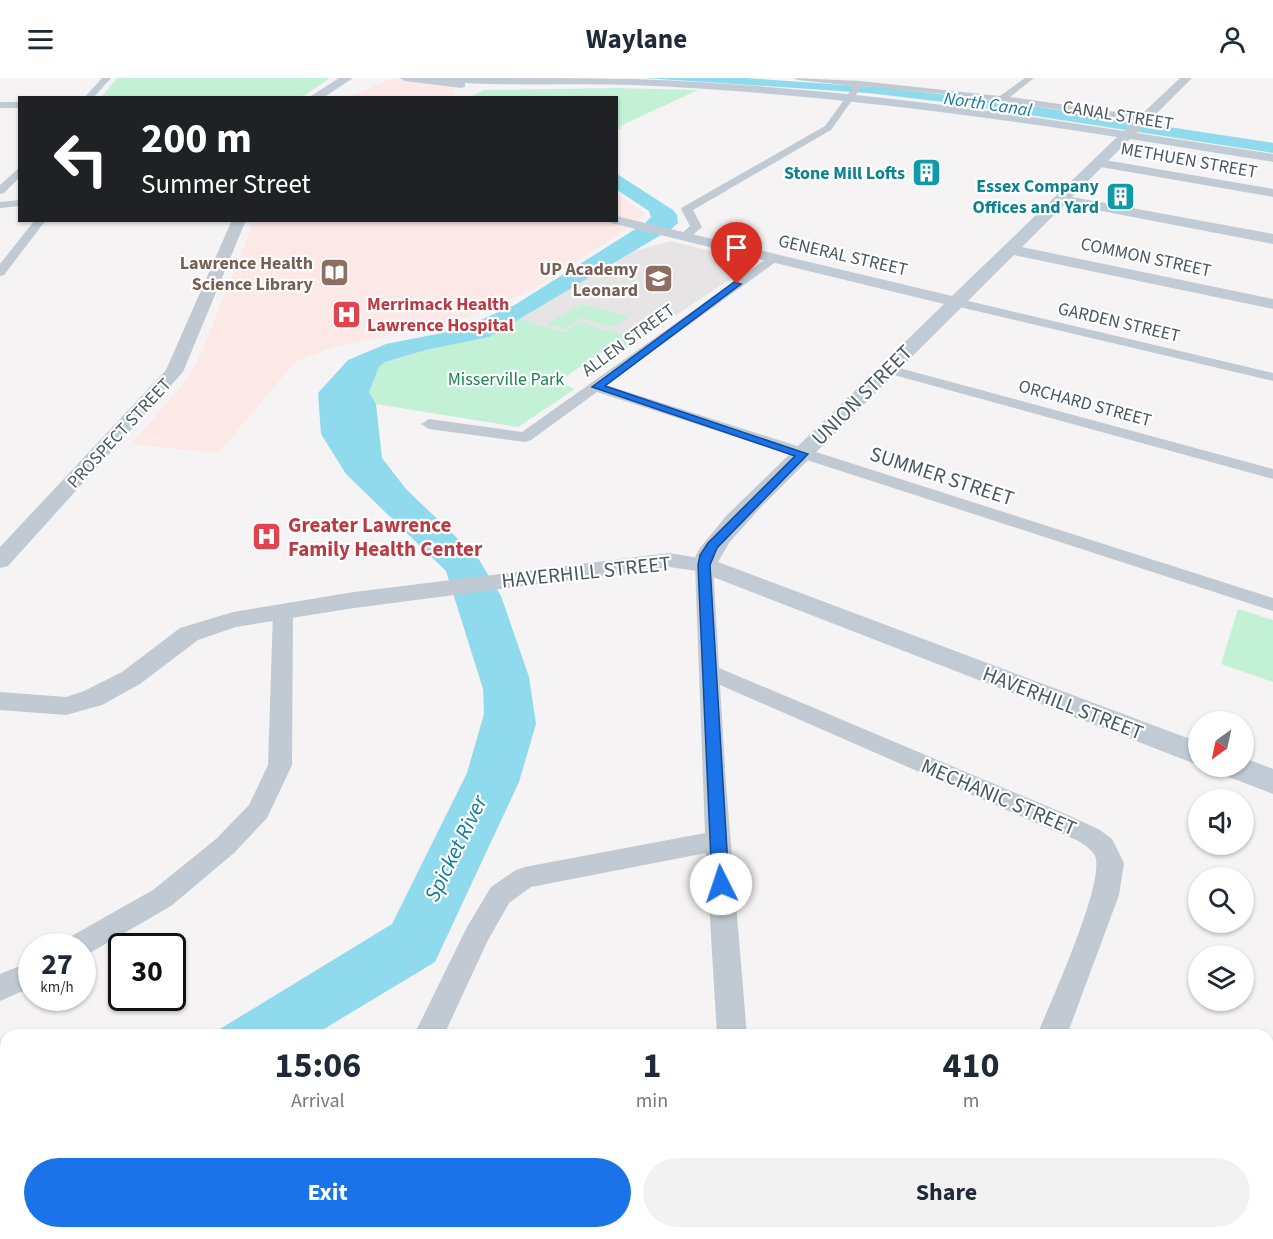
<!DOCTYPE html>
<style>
:root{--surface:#fff;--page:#f2f2f3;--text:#1f2937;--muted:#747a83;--accent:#1a73e8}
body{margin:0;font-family:"Source Sans 3",sans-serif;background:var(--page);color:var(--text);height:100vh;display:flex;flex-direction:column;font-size:22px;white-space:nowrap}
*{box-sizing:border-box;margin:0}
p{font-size:20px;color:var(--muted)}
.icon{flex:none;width:33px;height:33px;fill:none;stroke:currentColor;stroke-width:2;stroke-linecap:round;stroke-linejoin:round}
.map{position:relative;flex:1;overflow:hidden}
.sheet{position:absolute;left:0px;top:951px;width:1274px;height:210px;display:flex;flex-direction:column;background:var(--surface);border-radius:18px 18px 0 0;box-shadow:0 2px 4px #0004}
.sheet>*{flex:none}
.hud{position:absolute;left:18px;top:18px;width:600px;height:126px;border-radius:0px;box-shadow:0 2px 4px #0004;background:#202124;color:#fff;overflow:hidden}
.needle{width:39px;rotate:213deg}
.tools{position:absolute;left:1188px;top:633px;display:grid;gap:12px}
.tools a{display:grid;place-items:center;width:66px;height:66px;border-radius:50%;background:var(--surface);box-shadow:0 2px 4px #0004;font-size:30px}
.speed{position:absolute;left:18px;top:855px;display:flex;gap:12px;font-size:30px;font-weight:700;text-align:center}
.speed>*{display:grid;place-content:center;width:78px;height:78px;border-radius:50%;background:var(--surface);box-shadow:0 2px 4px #0004;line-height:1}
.speed small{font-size:15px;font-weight:400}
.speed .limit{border:3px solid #111;border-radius:9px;background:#fff;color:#111}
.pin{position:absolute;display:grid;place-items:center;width:51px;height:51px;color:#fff;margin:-62px -26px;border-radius:50% 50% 50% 0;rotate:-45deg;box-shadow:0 0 6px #0007}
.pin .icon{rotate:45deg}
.me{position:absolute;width:66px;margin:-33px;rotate:356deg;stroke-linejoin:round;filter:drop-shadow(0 0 4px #0008)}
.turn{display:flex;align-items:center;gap:21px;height:126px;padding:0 24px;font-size:27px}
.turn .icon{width:78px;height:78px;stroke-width:2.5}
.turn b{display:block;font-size:42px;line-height:51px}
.eta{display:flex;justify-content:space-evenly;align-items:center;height:102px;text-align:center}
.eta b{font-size:36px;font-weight:700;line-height:42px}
.action{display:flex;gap:12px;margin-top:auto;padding:12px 24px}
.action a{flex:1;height:69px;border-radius:36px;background:var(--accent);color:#fff;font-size:24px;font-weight:700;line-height:69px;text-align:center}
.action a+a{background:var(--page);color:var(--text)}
header{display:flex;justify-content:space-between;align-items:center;height:78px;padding:0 24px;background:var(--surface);font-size:27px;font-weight:700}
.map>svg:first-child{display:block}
.education{fill:#e6e4e5}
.medical{fill:#fce8e6}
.green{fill:#c3f1d5}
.water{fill:#90daee}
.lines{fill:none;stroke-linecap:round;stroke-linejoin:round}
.minor{fill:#c1cad2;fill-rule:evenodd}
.tertiary{fill:#c1cad2;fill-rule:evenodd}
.secondary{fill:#c1cbd6;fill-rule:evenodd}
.route{fill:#1a73e8;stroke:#114b97;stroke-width:1.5}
.labels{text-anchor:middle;stroke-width:4.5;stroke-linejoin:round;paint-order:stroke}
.far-water-label{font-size:18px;font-style:italic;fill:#0c7c9b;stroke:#fff}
.far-street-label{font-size:18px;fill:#4a5661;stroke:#fff}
.far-culture-label{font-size:18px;font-weight:bold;fill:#0d838f;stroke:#fff;text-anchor:end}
.far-education-label{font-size:18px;font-weight:bold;fill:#785e54;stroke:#fff;text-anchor:end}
.far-health-label{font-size:18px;font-weight:bold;fill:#be3a42;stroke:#fff;text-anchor:start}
.far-park-label{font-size:18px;fill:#17864f;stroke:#fff}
.street-label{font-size:21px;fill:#4a5661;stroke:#fff}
.health-label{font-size:21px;font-weight:bold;fill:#be3a42;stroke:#fff;text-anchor:start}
.water-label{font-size:22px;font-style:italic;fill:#0c7c9b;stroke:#fff}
</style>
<header><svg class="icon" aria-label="menu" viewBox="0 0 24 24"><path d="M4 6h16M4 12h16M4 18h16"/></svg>Waylane<svg class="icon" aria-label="person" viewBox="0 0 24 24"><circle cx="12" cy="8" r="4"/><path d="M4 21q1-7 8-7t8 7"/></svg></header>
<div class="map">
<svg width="1273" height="1161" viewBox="0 0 1273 1161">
<rect width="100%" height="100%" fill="#f5f3f3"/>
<polygon class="education" points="670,163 756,184 639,262 581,245 564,254 519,241 634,173"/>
<g class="medical">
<polygon points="392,1 455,10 453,19 348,19"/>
<polygon points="617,115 644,135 642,140 622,154 536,209 500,227 450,245 340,267 296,283 218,375 132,366 189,299 203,271 254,143 616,142"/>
</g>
<g class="green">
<polygon points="117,0 330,0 302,19 101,19"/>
<polygon points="617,10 698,12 620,48 621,51 617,51 616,20 470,19 484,12"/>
<polygon points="582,226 629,239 613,249 581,240 564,251 547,246"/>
<polygon points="519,241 564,254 580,244 639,262 620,275 606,271 558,304 575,311 518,349 376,326 369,314 379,289 385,284 426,272 489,259"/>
<polygon points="1238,531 1273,542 1273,604 1221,586"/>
</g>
<g class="water">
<polygon points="645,0 746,0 888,10 1006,24 1273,65 1273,75 952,25 868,15"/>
<polygon points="617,96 673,132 677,137 678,145 671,151 489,259 426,272 385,284 379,289 369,314 376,326 382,380 406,411 478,480 501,518 529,599 536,646 519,704 435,884 314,957 210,957 392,846 467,695 484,636 483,611 446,493 346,396 321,356 318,315 348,282 386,266 457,252 513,228 645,145 651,139 649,133 617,112"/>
<polygon points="6,1080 6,1141 0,1145 0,1084"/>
</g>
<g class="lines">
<g class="minor">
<polygon points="102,0 111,0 93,20 84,20"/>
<polygon points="794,0 860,3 1000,18 1025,0 1034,0 1010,19 1144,38 1149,41 1144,44 963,18 862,8 831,52 693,132 702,149 688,161 680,161 680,157 690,148 681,131 683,129 825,48 854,8 798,2"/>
<rect x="0" y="24" width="20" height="6"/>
<polygon points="20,89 20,99 4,115 0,116 0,107"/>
<polygon points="20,122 20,128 0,130 0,124"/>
<polygon points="35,142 46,142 4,197 0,198 0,186"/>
<polygon points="773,176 777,177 777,183 606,307 1273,520 1273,533 597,314 531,362 525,364 429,351 421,346 429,341 522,354"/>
<polygon points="956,220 1273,295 1273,303 951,227 949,224 951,221"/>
<polygon points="888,287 1273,391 1273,401 883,294 881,291"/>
<path d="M704,481L711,483L713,487L719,590L1068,737L1100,752L1112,761L1124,785L1119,817L1067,957H1037C1049,928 1109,797 1094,776C1085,763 1064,757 1050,751L720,607L726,706L747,957H717L706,775L531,809L509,825L487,864L444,957H414L467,849L491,809L516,792L525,789L705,755L695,487L697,483Z"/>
<polygon points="283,528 290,530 293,534 292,687 267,740 234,775 171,828 88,876 82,878 82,868 65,868 68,860 153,812 216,761 249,727 268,687 273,534 276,530"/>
<polygon points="32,883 32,909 0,923 0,896"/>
<polygon points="320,1155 354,1155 351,1161 317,1161"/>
<polygon points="728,1155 762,1155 763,1161 729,1161"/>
<polygon points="1037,1155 1079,1155 1082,1161 1040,1161"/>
</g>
<g class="tertiary">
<polygon points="1099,81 1273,111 1273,119 1095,88 1095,82"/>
<polygon points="232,142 246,142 183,294 8,488 0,490 0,469 166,292"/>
<polygon points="669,475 712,482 715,487 712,492 704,494 669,489 354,530 236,549 198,562 140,606 102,627 66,637 0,632 0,614 66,619 84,613 122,594 180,550 233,534 354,514"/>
<polygon points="1273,1105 1273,1161 1251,1161 1249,1155 1268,1155 1268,1107"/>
</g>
<g class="secondary">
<polygon points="339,0 353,0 323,20 308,20"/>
<path d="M399,0C475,0 555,0 634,1C798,7 961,27 1124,53L1180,0H1192L1137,55L1273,76V84L1130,61L1072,119L1273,156V166L1065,126L1022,169L1273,221V231L1014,177L760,430L729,465L718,484L1198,664V687L695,492L691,487L700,470L726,438L944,226L611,145L609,142H616V138L952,218L1117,59C957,34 796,14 633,7C577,5 521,8 465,5V9L461,10L405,3Z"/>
<polygon points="1244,680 1273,691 1273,716 1221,696 1216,688 1244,688"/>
</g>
</g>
<polygon class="route" points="734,204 741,206 605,308 808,376 717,470 710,487 729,806 727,811 721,813 715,811 712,806 698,487 700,477 708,465 795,378 592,309"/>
<defs>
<symbol id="building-square" viewBox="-11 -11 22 22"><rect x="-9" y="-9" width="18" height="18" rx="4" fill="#0f9aa8" stroke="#fff"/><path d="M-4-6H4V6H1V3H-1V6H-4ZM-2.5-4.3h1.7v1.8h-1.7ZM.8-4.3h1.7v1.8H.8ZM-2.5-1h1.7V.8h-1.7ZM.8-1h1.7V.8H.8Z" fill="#fff"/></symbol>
<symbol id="library-square" viewBox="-11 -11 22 22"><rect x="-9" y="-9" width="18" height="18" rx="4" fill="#8d6e63" stroke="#fff"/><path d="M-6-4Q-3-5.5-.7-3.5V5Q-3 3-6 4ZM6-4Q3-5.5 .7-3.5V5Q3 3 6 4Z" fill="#fff"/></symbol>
<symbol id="school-square" viewBox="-11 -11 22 22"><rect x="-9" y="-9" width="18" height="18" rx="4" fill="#8d6e63" stroke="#fff"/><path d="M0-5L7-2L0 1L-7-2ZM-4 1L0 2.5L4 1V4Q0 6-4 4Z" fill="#fff"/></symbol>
<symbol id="hospital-square" viewBox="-11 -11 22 22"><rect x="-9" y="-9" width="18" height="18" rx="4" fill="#e0444e" stroke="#fff"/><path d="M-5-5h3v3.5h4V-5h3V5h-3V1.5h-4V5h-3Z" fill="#fff"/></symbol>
</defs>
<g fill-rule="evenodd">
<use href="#building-square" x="910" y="78" width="33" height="33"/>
<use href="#building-square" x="1104" y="102" width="33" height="33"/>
<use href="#library-square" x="318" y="178" width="33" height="33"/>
<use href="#school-square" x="642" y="184" width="33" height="33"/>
<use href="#hospital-square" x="330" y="220" width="33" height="33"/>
<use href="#hospital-square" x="250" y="442" width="33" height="33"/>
</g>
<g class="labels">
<g class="far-water-label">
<text transform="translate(988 26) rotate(8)" y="6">North Canal</text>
</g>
<g class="far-street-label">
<text transform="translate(1118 37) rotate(9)" y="6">CANAL STREET</text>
<text transform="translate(1189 82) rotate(10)" y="6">METHUEN STREET</text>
<text transform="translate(843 177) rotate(13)" y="6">GENERAL STREET</text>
<text transform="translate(1146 179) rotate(12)" y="6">COMMON STREET</text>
<text transform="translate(1119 244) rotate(13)" y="6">GARDEN STREET</text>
<text transform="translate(628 262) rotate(-36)" y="6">ALLEN STREET</text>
<text transform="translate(1085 325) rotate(15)" y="6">ORCHARD STREET</text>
<text transform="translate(119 355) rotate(-47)" y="6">PROSPECT STREET</text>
</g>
<g class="far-culture-label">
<text x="905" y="101">Stone Mill Lofts</text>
<text x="1099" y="114">Essex Company<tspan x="1099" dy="21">Offices and Yard</tspan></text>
</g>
<g class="far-education-label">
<text x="313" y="191">Lawrence Health<tspan x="313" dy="21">Science Library</tspan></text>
<text x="638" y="197">UP Academy<tspan x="638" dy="21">Leonard</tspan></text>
</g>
<g class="far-health-label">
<text x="367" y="232">Merrimack Health<tspan x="367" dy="21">Lawrence Hospital</tspan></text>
</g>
<g class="far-park-label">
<text x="506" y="307">Misserville Park</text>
</g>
<g class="street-label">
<text transform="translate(862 317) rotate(-45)" y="7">UNION STREET</text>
<text transform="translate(942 398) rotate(18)" y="7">SUMMER STREET</text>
<text transform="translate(586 494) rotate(-6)" y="7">HAVERHILL STREET</text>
<text transform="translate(1063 625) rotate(21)" y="7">HAVERHILL STREET</text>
<text transform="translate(999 719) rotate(23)" y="7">MECHANIC STREET</text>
</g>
<g class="health-label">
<text x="288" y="454">Greater Lawrence<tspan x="288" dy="24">Family Health Center</tspan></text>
</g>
<g class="water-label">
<text transform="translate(455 770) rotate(-64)" y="8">Spicket River</text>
</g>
</g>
</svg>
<div class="tools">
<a><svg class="needle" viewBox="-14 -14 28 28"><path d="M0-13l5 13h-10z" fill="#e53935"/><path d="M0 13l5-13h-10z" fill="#747a83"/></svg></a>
<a><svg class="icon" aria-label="sound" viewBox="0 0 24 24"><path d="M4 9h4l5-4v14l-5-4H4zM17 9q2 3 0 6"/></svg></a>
<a><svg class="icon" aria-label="search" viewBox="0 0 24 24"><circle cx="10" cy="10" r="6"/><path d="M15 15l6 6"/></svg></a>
<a><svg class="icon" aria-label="layers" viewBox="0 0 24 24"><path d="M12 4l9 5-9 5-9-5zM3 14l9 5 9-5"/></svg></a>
</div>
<div class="speed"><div>27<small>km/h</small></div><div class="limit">30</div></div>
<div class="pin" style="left:737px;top:206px;background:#d93025"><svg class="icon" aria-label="arrive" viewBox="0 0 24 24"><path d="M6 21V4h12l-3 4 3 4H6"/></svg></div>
<svg class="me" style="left:721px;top:806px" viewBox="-20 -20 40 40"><circle r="19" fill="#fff"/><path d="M0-13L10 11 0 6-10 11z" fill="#1a73e8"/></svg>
<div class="hud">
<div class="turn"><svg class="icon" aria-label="left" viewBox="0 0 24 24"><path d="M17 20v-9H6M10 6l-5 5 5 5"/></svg><div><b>200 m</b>Summer Street</div></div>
</div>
<section class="sheet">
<div class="eta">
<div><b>15:06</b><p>Arrival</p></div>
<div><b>1</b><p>min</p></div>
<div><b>410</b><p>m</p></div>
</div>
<div class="action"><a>Exit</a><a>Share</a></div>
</section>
</div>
